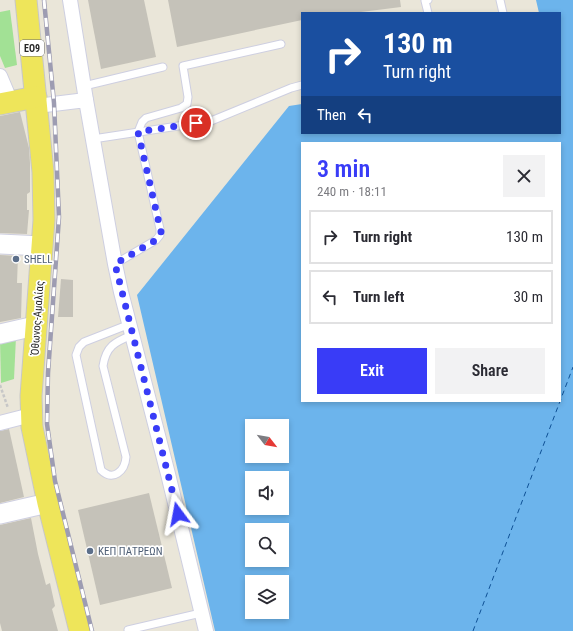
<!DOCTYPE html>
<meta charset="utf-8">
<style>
:root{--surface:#fff;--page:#f2f2f3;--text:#2b2b33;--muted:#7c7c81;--line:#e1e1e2;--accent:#393cf7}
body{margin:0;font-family:"Roboto Condensed",sans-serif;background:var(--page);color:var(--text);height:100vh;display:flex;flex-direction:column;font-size:15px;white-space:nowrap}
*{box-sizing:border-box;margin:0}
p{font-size:13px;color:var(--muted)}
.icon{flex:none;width:22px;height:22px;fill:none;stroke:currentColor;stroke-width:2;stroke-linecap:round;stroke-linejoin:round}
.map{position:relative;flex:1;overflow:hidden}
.sheet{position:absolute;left:301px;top:142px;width:260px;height:260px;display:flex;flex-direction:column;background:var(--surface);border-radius:0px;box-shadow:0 2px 6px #0003}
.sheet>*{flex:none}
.banner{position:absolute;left:301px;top:12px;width:260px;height:122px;border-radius:0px;box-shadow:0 2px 6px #0003;background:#1a4fa0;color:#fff;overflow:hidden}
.needle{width:26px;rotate:121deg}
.tools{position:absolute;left:245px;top:419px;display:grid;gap:8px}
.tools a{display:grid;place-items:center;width:44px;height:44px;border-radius:0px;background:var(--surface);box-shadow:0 2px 6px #0003;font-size:20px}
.pin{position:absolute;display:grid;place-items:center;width:34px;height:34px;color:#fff;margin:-17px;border:2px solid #fff;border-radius:50%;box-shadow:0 1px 4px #0007}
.me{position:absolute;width:44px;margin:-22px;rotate:347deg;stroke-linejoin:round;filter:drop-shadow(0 0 3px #0008)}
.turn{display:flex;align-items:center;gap:14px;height:84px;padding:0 16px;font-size:18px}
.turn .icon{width:52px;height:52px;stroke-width:2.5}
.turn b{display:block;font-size:28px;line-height:34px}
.then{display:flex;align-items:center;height:38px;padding:0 16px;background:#0003;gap:8px;font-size:15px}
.round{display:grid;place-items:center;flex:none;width:42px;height:42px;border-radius:0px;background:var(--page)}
.head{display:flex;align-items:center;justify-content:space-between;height:68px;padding:0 16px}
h1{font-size:24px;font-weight:600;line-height:30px;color:var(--accent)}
.button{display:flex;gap:8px;margin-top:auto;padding:8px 16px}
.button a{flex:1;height:46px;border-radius:0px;background:var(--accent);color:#fff;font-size:16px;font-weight:600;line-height:46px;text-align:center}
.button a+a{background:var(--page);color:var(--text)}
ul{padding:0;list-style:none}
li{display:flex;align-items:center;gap:12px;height:54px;margin:0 8px 6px;padding:0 8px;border:2px solid var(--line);border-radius:0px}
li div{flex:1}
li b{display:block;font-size:15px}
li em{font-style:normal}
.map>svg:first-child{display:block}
.green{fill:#a2e195}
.water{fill:#6cb4ec;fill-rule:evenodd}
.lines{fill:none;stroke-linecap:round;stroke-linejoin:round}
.ferry{stroke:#0e5095;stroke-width:1;stroke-dasharray:5 4;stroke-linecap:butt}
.building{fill:#c5c2b9}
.lane-casing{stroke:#cecfe1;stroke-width:9}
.street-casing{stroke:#cecfe1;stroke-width:16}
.secondary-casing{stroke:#cecfe1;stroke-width:21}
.primary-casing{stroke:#c7c7c7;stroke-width:23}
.path{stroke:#c7c7c7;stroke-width:2.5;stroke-dasharray:3 2;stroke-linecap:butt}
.lane{stroke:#fff;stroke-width:7}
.street{stroke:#fff;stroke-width:14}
.secondary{stroke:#fff;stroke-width:19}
.primary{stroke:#eee55a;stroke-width:21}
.rail-casing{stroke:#9d9cb2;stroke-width:4.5}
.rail{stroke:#fff;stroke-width:3;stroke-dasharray:9;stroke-linecap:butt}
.route{stroke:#393cf7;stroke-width:7;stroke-dasharray:0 12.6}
.service-dot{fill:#5c6f8a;stroke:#fff;stroke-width:1.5}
.labels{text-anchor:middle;stroke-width:3.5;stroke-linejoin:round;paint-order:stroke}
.shield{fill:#fff;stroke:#686868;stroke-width:1}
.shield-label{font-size:10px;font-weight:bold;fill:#272727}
.service-label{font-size:11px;fill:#4e5e75;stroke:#fff;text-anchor:start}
.street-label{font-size:11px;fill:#272727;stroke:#fff}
</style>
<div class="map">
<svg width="573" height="631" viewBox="0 0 573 631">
<rect width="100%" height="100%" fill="#eae6d9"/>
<g class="green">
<polygon points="10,10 17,65 5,68 0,56 0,12"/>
<polygon points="16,337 14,379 1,383 0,340"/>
</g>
<path class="water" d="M536,0H573V631H215L137,295L289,106L302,104V133H560V13H539ZM302,143H560V401H302ZM252,426H282V456H252ZM252,478H282V508H252ZM252,530H282V560H252ZM252,582H282V612H252Z"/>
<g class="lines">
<polyline class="ferry" points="473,631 573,367"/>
</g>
<g class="building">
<polygon points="88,0 144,0 156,57 101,69"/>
<polygon points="168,0 400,0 401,7 353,13 302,13 302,20 177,47"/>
<polygon points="20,112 29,148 30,163 30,192 27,194 27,210 29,210 27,234 0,233 0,116"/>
<polygon points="0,255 18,256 17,283 22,283 21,318 0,322"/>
<polygon points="61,279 73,280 73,317 58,317"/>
<polygon points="9,429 24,497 0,503 0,431"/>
<polygon points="149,493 172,588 100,605 78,510"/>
<polygon points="31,518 38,554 46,585 50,583 55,606 52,609 58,631 2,631 0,623 0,525"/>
</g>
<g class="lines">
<defs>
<g id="lane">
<polyline points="500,0 503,13"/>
<polyline points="428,13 425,1 428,0"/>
<polyline points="84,86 163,67"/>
<polyline points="93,139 211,121 291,88 302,85"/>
<polyline points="115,264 156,240 160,235 160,229 138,132 142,122 146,118 181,108 187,104 188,97 183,66 281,44"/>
<path d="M130,324L84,342L79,347L76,355L101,470C113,482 125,471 126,457L103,366C106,346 115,342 132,335"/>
<polyline points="128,630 201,613"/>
</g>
<g id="street">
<polyline points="70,0 86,100"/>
<polyline points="0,76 11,102"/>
<polyline points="37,106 86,100 115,264 121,292 168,474 206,631"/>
<polyline points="0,423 31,415"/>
</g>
<g id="secondary">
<polyline points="0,244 42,246"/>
<polyline points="0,334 35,326"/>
<polyline points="0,514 48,503"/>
</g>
<g id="primary">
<polyline points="26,0 43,172 44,220 31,396 32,427 48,503 80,631"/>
<polyline points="0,104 36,97"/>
</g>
</defs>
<use href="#lane" class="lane-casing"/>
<use href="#street" class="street-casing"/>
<use href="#secondary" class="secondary-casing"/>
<use href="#primary" class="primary-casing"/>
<polyline class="path" points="0,385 8,408"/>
<use href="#lane" class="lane"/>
<use href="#street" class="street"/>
<use href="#secondary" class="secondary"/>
<use href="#primary" class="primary"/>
<defs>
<polyline id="rail" points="44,0 54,103 59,217 48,373 47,424 55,481 92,631"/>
</defs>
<use href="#rail" class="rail-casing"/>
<use href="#rail" class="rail"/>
</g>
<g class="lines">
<polyline class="route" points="178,514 115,264 156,240 158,238 161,232 138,132 196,123"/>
</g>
<g class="service-dot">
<circle cx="16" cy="259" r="4"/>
<circle cx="90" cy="551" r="4"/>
</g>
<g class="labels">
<rect class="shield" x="20" y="40" width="24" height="16" rx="3"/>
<g class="shield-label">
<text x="32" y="52">ΕΟ9</text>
</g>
<g class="service-label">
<text x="24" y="263">SHELL</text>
<text x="98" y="555">ΚΕΠ ΠΑΤΡΕΩΝ</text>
</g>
<g class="street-label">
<text transform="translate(37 318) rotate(-86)" y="4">Όθωνος-Αμαλίας</text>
</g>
</g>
</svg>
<div class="tools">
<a><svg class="needle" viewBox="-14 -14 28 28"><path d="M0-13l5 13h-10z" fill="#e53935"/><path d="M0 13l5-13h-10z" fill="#7c7c81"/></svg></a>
<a><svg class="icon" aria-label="sound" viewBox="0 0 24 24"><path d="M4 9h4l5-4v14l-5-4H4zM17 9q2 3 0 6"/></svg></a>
<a><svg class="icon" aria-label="search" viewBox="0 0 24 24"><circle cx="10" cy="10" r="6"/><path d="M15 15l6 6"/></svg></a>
<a><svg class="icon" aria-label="layers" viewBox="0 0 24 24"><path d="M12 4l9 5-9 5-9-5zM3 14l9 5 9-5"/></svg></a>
</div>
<div class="pin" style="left:196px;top:123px;background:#d93025"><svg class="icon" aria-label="arrive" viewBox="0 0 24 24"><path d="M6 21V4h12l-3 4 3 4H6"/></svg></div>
<svg class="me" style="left:178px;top:514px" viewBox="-20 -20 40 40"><path d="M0-17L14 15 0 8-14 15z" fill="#393cf7" stroke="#fff" stroke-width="4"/></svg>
<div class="banner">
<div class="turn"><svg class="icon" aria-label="right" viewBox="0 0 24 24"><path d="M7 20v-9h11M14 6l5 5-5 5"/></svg><div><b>130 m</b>Turn right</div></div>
<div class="then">Then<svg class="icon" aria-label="left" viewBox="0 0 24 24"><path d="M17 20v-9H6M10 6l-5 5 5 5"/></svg></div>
</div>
<section class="sheet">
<div class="head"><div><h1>3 min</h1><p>240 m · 18:11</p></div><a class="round"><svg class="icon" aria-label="close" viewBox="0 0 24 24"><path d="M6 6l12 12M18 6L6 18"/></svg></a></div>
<ul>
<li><svg class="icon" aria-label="right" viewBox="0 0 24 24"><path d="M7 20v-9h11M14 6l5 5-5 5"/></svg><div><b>Turn right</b></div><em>130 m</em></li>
<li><svg class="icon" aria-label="left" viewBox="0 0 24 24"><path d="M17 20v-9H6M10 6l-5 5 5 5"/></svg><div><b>Turn left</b></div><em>30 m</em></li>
</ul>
<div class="button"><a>Exit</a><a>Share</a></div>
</section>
</div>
